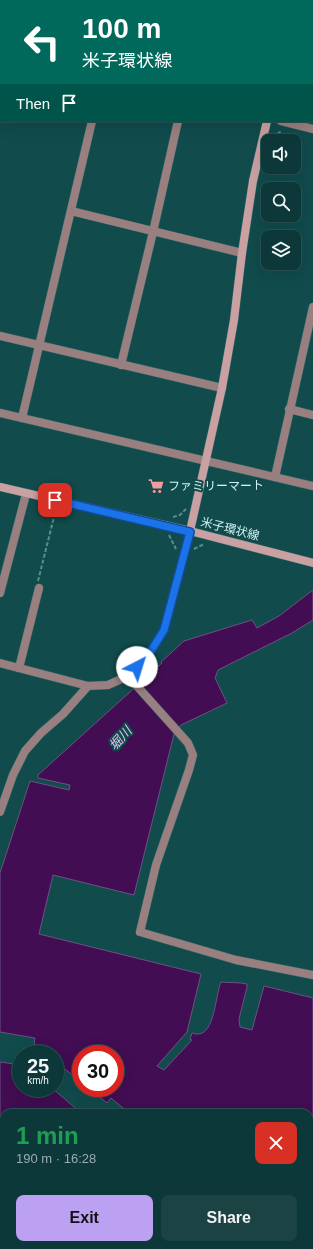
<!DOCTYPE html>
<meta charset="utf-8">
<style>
:root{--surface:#0d3839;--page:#1b4344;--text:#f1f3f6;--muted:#9aacae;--line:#2d5253;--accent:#bca0f2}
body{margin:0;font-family:Arial,"Noto Sans JP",sans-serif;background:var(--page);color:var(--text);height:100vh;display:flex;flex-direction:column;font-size:15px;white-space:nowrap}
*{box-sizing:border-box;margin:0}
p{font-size:13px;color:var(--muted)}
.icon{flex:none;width:22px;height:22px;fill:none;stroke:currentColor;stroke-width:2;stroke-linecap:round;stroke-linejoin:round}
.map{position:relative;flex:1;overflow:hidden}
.sheet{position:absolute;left:0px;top:1109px;width:313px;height:140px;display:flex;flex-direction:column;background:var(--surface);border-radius:12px 12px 0 0;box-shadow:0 4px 16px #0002,0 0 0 1px var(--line)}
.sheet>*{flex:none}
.banner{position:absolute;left:0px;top:0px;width:313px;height:122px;box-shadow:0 4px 16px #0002,0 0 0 1px var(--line);background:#00695c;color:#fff;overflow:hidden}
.tools{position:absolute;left:261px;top:134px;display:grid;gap:8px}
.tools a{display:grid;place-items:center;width:40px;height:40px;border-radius:8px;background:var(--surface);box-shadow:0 4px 16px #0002,0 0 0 1px var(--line);font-size:20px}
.speed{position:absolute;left:12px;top:1045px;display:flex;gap:8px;font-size:20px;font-weight:700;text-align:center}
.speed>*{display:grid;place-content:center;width:52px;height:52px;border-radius:50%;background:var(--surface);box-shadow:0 4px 16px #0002,0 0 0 1px var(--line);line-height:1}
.speed small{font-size:10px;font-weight:400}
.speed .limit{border:6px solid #d22;background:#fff;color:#111}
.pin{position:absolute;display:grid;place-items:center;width:34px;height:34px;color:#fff;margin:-17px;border-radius:8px;box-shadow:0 2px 6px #0006}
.me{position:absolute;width:44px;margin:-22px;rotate:40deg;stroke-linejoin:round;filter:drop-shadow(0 0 3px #0008)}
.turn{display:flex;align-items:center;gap:14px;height:84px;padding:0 16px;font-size:18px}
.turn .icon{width:52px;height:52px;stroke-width:2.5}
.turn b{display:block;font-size:28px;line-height:34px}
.then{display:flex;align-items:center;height:38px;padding:0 16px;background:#0003;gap:8px;font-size:15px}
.round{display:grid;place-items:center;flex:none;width:42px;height:42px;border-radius:8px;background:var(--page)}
.head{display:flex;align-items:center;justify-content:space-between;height:68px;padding:0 16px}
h1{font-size:24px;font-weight:700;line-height:30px;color:#1e9e55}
.primary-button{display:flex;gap:8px;margin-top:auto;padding:8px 16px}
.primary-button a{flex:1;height:46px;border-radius:8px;background:var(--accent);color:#111;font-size:16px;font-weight:700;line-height:46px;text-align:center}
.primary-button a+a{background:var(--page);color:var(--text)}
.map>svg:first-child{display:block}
.water{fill:#420d52;stroke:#6c5282}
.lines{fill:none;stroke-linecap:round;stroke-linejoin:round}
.street-casing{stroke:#33696a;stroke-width:9}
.secondary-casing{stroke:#33696a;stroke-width:9}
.path{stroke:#5c8d8e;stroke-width:2;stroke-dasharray:4 2;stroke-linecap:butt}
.street{stroke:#997f80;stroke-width:8}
.secondary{stroke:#caa1a2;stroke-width:8}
.route-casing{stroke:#114b97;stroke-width:10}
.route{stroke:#1a73e8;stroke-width:7}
.labels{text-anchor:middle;stroke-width:4;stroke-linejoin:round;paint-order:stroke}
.poi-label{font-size:12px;fill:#cff2f2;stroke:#114b4c;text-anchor:start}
.street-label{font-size:12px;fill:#cff2f2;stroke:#114b4c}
.water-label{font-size:13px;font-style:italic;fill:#e3c1f0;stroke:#114b4c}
</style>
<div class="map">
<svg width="313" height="1249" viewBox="0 0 313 1249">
<rect width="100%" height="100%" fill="#114b4c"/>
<path class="water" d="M313,590V620L292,633L218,670L215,678L227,703L181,725L174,734L134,895L53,875L39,934L201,974L187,1032L157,1066L164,1070L192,1040L190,1039L192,1033C215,1042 215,995 221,982C230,983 239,982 247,984V987L239,1019L240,1027L252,1030L264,986L313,998V1249H0V1062L21,1065V1088H52L81,1113H4V1245H309V1113H129L111,1098L107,1103L88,1088H115V1054H81V1082L55,1061V1054H46L34,1044L35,1038L0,1032V873L30,781L69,790L70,785L38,778V775L162,663L161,662L184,641L252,620L257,628L279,616Z"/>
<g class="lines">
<defs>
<g id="street">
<polyline points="32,1 32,0"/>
<polyline points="119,1 120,0"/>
<polyline points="206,1 207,0"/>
<polyline points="0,118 1,114"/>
<polyline points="281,121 313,129"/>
<polyline points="71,211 242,253"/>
<polyline points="0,336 222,388"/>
<polyline points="121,365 153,232 178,121"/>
<polyline points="289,409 313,415"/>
<polyline points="0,413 313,486"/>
<polyline points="22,418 92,121"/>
<polyline points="275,477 313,307"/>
<polyline points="0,593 26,494"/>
<polyline points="0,663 88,686 108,685 128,676 146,659 164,630 190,531"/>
<polyline points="19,668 39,588"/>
<polyline points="128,676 188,743 193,755 189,770 156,865 140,932 236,960 313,975"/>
<polyline points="0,812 13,775 25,751 41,733 63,714 88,686"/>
</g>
<g id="secondary">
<polyline points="292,1 293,0"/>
<polyline points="0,487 190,531 313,563"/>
<polyline points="190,531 222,388 234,320 242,253 253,181 267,121"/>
</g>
</defs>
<use href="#street" class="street-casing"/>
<use href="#secondary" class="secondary-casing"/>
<g class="path">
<polyline points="272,137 282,131"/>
<polyline points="203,516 206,523 210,527"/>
<polyline points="173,517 180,515 186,509"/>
<polyline points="169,535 176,549"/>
<polyline points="194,549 204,544"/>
<polyline points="38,581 56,509"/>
</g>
<use href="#street" class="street"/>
<use href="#secondary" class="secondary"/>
</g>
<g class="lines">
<defs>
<polyline id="route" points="55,500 190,532 164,630 146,659 137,667"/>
</defs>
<use href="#route" class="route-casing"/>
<use href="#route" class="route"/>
</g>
<defs>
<symbol id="supermarket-bare" viewBox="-9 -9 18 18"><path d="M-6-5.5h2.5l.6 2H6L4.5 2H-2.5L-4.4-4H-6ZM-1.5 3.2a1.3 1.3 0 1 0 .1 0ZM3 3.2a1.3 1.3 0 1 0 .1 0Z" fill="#f49b9f" stroke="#114b4c" stroke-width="2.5" paint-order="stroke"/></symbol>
</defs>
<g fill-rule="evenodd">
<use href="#supermarket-bare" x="145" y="475" width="22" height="22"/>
</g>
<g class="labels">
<g class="poi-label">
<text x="168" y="490">ファミリーマート</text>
</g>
<g class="street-label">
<text transform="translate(230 529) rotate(14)" y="4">米子環状線</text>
</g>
<g class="water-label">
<text transform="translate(120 738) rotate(-48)" y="5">堀川</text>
</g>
</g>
</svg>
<div class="tools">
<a><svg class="icon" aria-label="sound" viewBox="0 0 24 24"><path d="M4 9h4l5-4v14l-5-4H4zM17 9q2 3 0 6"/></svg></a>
<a><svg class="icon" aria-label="search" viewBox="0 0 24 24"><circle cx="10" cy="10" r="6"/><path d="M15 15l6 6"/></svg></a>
<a><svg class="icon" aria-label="layers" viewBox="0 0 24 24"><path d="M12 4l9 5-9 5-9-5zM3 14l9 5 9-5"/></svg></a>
</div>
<div class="speed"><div>25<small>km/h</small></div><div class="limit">30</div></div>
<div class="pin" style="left:55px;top:500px;background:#d93025"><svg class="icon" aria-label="arrive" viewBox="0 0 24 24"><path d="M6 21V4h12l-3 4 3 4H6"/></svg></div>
<svg class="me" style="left:137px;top:667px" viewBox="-20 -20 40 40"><circle r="19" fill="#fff"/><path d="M0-13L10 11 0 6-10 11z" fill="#1a73e8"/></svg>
<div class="banner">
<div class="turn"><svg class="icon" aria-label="left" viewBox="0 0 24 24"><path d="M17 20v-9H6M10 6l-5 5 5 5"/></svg><div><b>100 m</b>米子環状線</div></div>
<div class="then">Then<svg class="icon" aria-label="arrive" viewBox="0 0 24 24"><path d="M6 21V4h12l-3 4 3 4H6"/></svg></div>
</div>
<section class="sheet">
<div class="head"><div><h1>1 min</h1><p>190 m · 16:28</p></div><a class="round" style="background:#d93025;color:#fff"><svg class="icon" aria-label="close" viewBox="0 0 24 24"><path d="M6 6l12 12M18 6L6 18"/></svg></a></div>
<div class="primary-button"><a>Exit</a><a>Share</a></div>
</section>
</div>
